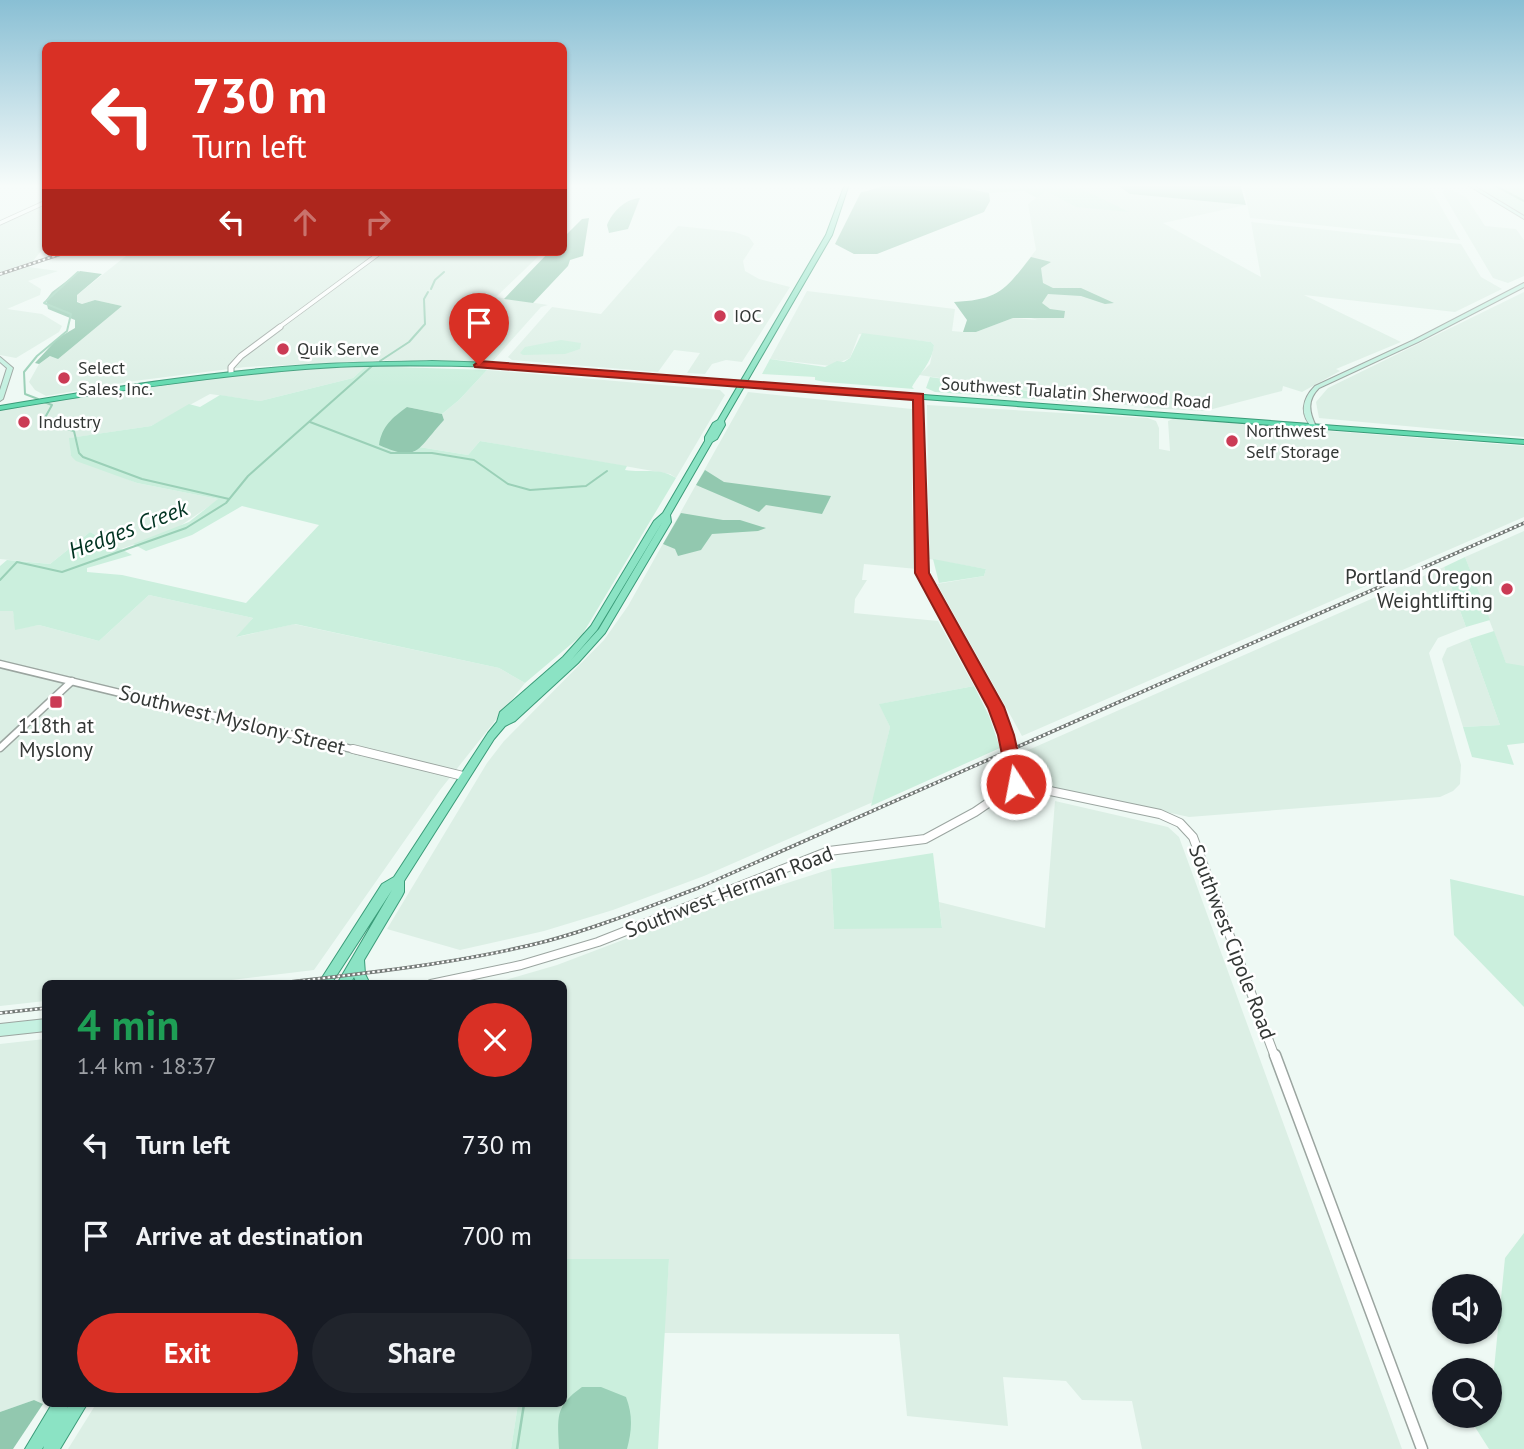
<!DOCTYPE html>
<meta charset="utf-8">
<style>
:root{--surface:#171b24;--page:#20242c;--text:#f1f3f6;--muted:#9ea1a6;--accent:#d93025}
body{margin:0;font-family:"PT Sans",sans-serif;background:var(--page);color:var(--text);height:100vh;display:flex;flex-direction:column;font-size:26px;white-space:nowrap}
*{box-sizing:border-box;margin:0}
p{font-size:23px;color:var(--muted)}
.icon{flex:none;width:38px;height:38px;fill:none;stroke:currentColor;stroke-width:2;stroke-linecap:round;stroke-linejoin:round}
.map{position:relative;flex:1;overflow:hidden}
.side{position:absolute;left:42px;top:980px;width:525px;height:427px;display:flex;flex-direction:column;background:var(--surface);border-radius:10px;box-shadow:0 2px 5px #0004}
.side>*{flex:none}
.top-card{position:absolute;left:42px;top:42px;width:525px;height:214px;border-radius:10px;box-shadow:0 2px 5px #0004;background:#d93025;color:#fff;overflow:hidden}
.fabs{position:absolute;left:1432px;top:1274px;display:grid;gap:14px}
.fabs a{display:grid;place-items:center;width:70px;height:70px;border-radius:50%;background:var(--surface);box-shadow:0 2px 5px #0004;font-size:35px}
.pin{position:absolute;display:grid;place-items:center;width:60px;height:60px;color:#fff;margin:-72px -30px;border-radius:50% 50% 50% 0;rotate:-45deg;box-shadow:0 0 7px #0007}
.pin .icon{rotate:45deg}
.me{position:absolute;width:77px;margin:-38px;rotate:349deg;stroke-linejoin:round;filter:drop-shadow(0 0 5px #0008)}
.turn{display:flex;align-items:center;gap:24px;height:147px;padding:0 35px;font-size:32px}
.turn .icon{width:91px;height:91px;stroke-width:2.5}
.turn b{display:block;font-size:49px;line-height:60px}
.lanes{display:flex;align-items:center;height:66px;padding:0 35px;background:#0003;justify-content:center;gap:35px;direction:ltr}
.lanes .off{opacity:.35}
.round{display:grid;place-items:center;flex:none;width:74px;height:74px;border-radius:37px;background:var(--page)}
.overview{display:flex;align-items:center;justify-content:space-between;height:119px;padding:0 35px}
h1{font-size:42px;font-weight:700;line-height:52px;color:#1e9e55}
.cta{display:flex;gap:14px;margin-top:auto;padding:14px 35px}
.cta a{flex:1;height:80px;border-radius:42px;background:var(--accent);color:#fff;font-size:28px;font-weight:700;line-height:80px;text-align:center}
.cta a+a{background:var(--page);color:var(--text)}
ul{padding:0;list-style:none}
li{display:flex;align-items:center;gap:21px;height:91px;padding:0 35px}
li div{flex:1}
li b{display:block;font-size:26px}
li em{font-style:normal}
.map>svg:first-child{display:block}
.built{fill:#dcefe5}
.green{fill:#cbefdd}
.forest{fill:#92c8af}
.water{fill:#9ad0b7}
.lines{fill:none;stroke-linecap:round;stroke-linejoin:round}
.stream-far1{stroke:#9ad0b7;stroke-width:2}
.stream{stroke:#9ad0b7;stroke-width:2.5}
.tertiary-far4-casing{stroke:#9ba5a0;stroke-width:5}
.tertiary-far3-casing{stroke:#9ba5a0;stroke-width:7}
.tertiary-far2-casing{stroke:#9ba5a0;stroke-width:9}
.tertiary-far1-casing{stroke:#9ba5a0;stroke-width:10}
.tertiary-casing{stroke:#9ba5a0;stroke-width:13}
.secondary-casing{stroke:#9ba5a0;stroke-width:2}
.primary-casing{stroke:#3a9b78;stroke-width:2}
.trunk-casing{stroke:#3a9b78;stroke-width:2}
.tertiary-far4{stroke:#fff;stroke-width:3.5}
.tertiary-far3{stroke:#fff;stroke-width:5}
.tertiary-far2{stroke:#fff;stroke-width:6}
.tertiary-far1{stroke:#fff;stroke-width:8}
.tertiary{stroke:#fff;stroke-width:10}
.secondary{fill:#c5f1e1;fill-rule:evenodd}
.primary{fill:#8be3c4;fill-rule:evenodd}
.trunk{fill:#64dab0;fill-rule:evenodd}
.rail-casing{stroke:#737976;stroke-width:3.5}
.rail{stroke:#fff;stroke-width:2;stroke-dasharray:2.5;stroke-linecap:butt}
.route{fill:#d93025;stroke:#8d1f18;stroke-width:2}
.poi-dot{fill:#cb3b55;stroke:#fff;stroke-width:2.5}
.labels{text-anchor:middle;stroke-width:5;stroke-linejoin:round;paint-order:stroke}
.far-poi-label{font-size:18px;fill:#343836;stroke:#fff;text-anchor:start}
.far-street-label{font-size:18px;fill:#343836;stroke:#fff}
.poi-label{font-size:21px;fill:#343836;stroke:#fff;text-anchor:end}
.street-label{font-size:21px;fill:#343836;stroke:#fff}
.water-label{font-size:23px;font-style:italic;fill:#023322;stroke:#fff}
</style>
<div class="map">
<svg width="1524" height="1449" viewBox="0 0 1524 1449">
<rect width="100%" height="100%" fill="#eef9f4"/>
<g class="built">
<polygon points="1055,184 1115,184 1130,194 1246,205 1163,223 1261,277 1251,222 1461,244 1481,277 1502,289 1455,312 1304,295 1401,342 1336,369 1340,371 1302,392 1283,386 1282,391 1205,411 1144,408 1143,403 1133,406 919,375 930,364 934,345 931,342 859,334 850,358 831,366 770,359 807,291 955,309 952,331 963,332 976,332 1013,318 1038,320 1006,311 1016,276 1036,250 1028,204"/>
<polygon points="1243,184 1438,184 1466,197 1485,226 1516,229 1524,240 1524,276 1508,283 1493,278 1442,192 1445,189 1441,186 1426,187 1432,191 1460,240 1250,218"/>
<polygon points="45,203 45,246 33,261 0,272 0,225"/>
<polygon points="678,226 735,232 749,237 754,244 743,261 745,271 759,279 790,287 742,362 726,360 712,364 705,374 687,373 700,353 674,350 658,372 512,360 508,357 552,307 601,314"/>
<polygon points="131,252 543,252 496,297 548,305 541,307 492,362 393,360 245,367 134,381 46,396 35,390 29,382 39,364 122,306 95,300 82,304 77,301 77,295"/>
<polygon points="28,267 58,271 28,281 41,289 40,295 7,309 42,314 62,326 59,332 16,358 0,355 0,276"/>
<polygon points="1524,292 1524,437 1319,418 1316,402 1328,388"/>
<polygon points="366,366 353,378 260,401 210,394 151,426 70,438 71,456 137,483 218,499 217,501 174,530 121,549 90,532 50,564 0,559 0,410 147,385 269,371"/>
<polygon points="487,370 720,390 725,395 676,478 670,474 480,441 468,455 419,447 444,420 442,414 459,400"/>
<polygon points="748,392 912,409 912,507 917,569 864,564 862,580 867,580 855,599 854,613 938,621 974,686 880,704 890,727 873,802 704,876 613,910 544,931 460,950 387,929 487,763 504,741 604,640 628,606"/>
<polygon points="927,405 1148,418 1156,421 1159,428 1159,449 1170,451 1168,421 1173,419 1524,446 1524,517 1022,736 937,584 984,576 986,569 929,559"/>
<polygon points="1524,531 1524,705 1522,705 1465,557"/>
<polygon points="1444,567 1466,627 1438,638 1429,653 1461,765 1460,784 1453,791 1440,797 1189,817 1025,781 1026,751"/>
<polygon points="149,595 253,618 237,637 294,624 499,668 525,683 440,790 314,970 199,984 46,984 45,1001 0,1006 0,611 13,611 16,629 39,625 99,641"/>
<polygon points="1469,639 1500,725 1463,727 1442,659 1447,648"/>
<polygon points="1055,801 1168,827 1179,837 1402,1449 1142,1449 1132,1401 1082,1400 1066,1381 1003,1377 1008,1426 907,1416 899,1334 664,1333 669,1259 564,1259 564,984 492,984 557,965 702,910 831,869 834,928 942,928 939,902 1045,928"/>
<polygon points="45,1039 45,1400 43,1404 34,1400 0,1412 0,1044"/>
<polygon points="96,1404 518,1404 511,1449 68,1449"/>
</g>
<g class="green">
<polygon points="946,184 1072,184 1129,212 1076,207 1046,191 1037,198 1024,191 989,193"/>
<polygon points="1473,184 1524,184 1524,215"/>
<path d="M862,333L931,342L934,345C932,363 919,374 912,387L914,389L825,382L815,380V377L762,374L770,359L825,367L837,361L844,362L850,358Z"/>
<polygon points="561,340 581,343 580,349 565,354 523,355 520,353 525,347"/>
<path d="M366,366L487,370L459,400L442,414L407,407L411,454L419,447L468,455L480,441L627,466L625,470C642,473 660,467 676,478L582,635L525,683L499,668L295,624L236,637L253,618L149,595L99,641L39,625L15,630L13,611H0V566L7,560L50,564L90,532L132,555L87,568V572L122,575L246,603L319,525L242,506L192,535L146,551L133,544L189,522L218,499L137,483L76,461L71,456L69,438L151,426L189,404L200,407L220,395L260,401L353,378Z"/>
<polygon points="930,377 1078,398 1078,402 935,392 926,388"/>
<polygon points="1465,557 1490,620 1466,627 1444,567"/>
<polygon points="933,559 986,569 984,576 939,583"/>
<polygon points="1494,631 1506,663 1524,666 1524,743 1507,745 1514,765 1472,757 1463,727 1500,725 1469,639"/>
<polygon points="974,686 989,716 1000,748 871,806 890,727 879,704"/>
<polygon points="933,853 942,928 834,929 831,869"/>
<polygon points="1450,879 1524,896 1524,1007 1454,935"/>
<polygon points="1524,1233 1524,1449 1489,1449 1468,1416 1489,1416 1489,1383 1493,1379 1505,1258"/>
<polygon points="564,1259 669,1259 658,1449 511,1449 518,1404 564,1404"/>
</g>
<g class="forest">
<path d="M927,184H946L989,193L990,201L984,212L877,254H854L835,244L861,192C871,191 879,186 888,185C901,184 914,187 927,184Z"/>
<polygon points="1115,184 1240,184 1246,205 1130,194"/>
<polygon points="589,218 583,256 570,260 568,266 533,303 504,299 549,252 564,252 564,237 582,219"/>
<path d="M1031,257L1051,262L1041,268L1043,283L1053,288H1081L1114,303L1105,304L1081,296L1048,294L1042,303L1050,309L1065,311L1064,318H1013L976,332H963L967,320L954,302C999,300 1005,290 1031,257Z"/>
<polygon points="80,271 102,274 77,295 77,302 82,304 95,300 122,306 58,359 50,356 39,364 35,363 58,338 75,328 75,320 48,309 46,300 52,292"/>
<path d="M407,407L442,414L444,420C417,449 419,463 379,445C382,426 392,418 407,407Z"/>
<polygon points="705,470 724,482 831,496 822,514 766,505 759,512 696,485"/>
<polygon points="681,513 723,520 740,520 766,528 758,531 712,534 701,550 678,556 675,549 663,544"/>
<polygon points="34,1400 43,1404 13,1449 0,1449 0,1412"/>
</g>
<g class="water">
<path d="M640,198L628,229L609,233L607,225C612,212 625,199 640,198Z"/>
<path d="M582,1387H601L626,1397C633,1415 632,1431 627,1449H559C558,1417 554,1407 582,1387Z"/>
</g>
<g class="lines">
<g class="stream-far1">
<polyline points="1492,184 1524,201"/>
<polyline points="431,289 435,280 444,272"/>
<polyline points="380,361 409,342 425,324 424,299 428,292"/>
<polyline points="38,399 25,394 24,372 37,356 67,331 71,314 44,303 78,272"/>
<polyline points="44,402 52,405 42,423 74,431 79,453 83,457 142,479 229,499"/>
<polyline points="310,422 391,453 432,453 474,460 508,484 530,490 586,486 607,471"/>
<polyline points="0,580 17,562 62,572 186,528 226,503 248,476 372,366"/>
</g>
<polyline class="stream" points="517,1449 524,1404"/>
<defs>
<g id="tertiary-far4">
<polyline points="0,223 46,202"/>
<polyline points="278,328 381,252"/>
</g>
<g id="tertiary-far3">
<polyline points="231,372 231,367 241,356 280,327"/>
<polyline points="919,397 921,513"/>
</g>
<g id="tertiary-far2">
<polyline points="921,511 922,573 996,707 1009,751"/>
<polyline points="0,664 360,751"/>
<polyline points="0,748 72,681"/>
</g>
<g id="tertiary-far1">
<polyline points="353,749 463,776"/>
<polyline points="1009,749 1016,784"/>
<polyline points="1016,784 1160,814 1180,823 1193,837 1275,1057"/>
<polyline points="431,984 521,965 598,942 829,851 925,839 975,812 1016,784"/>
</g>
<polyline id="tertiary" points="1275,1055 1422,1449"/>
<g id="secondary">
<polygon points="1466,184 1471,184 1524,216 1524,219"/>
<path d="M1524,283V287L1418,342L1319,388C1307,400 1309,412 1316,426L1313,428C1299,415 1302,399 1315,386L1414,340Z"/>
<polygon points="0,357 13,368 3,399 0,401 0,390 7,368 0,362"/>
<polygon points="46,1019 46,1031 0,1036 0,1024"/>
</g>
<g id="primary">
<path d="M845,184H849L832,235L724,421L725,425L717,439L712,442L670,515L671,522L605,633L578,663L515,721L505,726L494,739L404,881V892L402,896L364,960L365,974L370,984H357L354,977L350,984H337L392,890L331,984H318L382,884L394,877L488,733L497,722L500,712L563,657L591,626L654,521L663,513L705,441V437L713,423L718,420L826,235ZM663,521L599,629L571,660L597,630Z"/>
<polygon points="52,1404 69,1404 67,1408 70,1404 87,1404 60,1449 43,1449 44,1446 42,1449 25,1449"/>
</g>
<path id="trunk" d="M432,361L496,363L1524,440V444L496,367C432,365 369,364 305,369C203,377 101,393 0,410V406C102,389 205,372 309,365C350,362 391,362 432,361Z"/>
</defs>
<use href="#tertiary-far4" class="tertiary-far4-casing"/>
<use href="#tertiary-far3" class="tertiary-far3-casing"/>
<use href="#tertiary-far2" class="tertiary-far2-casing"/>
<use href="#tertiary-far1" class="tertiary-far1-casing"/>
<use href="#tertiary" class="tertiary-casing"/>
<use href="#secondary" class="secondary-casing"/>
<use href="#primary" class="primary-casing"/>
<use href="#trunk" class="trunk-casing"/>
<use href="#tertiary-far4" class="tertiary-far4"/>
<use href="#tertiary-far3" class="tertiary-far3"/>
<use href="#tertiary-far2" class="tertiary-far2"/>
<use href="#tertiary-far1" class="tertiary-far1"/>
<use href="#tertiary" class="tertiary"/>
<use href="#secondary" class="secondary"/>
<use href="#primary" class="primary"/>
<use href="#trunk" class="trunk"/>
<defs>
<g id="rail">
<polyline points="0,274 67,252"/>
<path d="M273,984C365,973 458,964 547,941C599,927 648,907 698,888L1524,523"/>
<polyline points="0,1013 46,1008"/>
</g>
</defs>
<use href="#rail" class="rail-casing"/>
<use href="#rail" class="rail"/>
</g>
<linearGradient id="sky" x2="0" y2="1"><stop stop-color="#89bfd4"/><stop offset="0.48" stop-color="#f7fcfa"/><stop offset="1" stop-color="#f7fcfa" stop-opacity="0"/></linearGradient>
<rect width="1524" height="387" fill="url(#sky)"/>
<polygon class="route" points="479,361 923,394 929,573 1004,707 1014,735 1025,784 1022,789 1010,789 1008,784 998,735 988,708 915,573 913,400 475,367 474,365"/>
<g class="poi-dot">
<circle cx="720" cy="316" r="7"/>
<circle cx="283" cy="349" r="7"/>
<circle cx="64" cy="378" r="7"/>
<circle cx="24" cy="422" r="7"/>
<circle cx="1232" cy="441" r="7"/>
<circle cx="1507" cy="589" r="7"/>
<rect x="49" y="695" width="14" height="14" rx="3.5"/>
</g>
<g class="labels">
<g class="far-poi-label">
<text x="734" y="322">IOC</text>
<text x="297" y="355">Quik Serve</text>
<text x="78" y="374">Select<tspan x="78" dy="21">Sales, Inc.</tspan></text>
<text x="38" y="428">Industry</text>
<text x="1246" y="437">Northwest<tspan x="1246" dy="21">Self Storage</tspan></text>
</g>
<g class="far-street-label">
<text transform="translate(1076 393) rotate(4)" y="6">Southwest Tualatin Sherwood Road</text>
</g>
<g class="poi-label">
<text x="1493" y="584">Portland Oregon<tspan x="1493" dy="24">Weightlifting</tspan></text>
<text x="56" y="733" text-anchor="middle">118th at<tspan x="56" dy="24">Myslony</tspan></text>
</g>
<g class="street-label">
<text transform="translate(232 720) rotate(14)" y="7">Southwest Myslony Street</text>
<text transform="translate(729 892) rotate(-21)" y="7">Southwest Herman Road</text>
<text transform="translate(1232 942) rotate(69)" y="7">Southwest Cipole Road</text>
</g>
<g class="water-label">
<text transform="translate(128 529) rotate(-21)" y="8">Hedges Creek</text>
</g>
</g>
</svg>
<div class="fabs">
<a><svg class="icon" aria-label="sound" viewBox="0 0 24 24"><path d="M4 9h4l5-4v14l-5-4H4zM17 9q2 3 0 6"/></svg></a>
<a><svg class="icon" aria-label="search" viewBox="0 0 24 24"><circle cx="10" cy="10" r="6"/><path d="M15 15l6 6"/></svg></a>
</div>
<div class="pin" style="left:479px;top:365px;background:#d93025"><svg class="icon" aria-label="arrive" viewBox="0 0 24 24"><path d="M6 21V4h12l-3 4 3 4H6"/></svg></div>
<svg class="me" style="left:1016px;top:784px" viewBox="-20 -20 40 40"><circle r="17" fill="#d93025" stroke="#fff" stroke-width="3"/><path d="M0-11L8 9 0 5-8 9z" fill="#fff"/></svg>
<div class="top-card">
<div class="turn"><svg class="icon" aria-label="left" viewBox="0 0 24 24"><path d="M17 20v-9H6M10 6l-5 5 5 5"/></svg><div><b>730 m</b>Turn left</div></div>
<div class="lanes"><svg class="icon" aria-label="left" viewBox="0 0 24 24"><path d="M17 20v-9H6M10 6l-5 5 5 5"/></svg><svg class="icon off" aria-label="ahead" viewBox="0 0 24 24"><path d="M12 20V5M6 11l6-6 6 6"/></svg><svg class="icon off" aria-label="right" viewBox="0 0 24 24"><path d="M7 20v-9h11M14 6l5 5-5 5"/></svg></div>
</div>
<section class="side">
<div class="overview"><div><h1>4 min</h1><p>1.4 km · 18:37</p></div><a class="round" style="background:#d93025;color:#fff"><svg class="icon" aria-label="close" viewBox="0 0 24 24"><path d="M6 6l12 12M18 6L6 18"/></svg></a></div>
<ul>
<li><svg class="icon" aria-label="left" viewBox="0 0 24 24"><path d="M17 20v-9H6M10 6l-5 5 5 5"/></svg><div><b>Turn left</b></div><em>730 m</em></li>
<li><svg class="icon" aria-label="arrive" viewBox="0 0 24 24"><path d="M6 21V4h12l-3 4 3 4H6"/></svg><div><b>Arrive at destination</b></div><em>700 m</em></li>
</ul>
<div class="cta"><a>Exit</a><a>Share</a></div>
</section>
</div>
